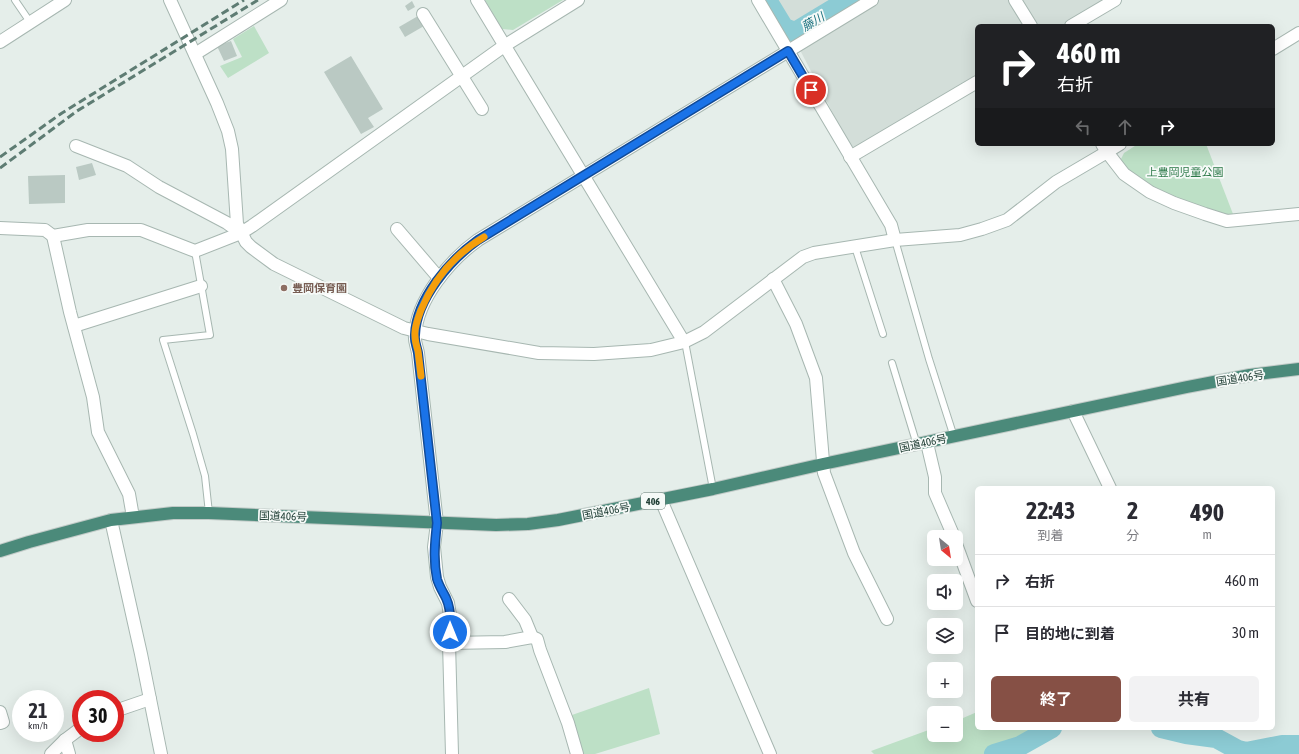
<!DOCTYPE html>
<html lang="ja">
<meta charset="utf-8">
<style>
:root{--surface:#fff;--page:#f2f2f3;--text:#2b2b33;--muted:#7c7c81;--line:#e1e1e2;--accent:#865045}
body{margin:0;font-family:"Asap Condensed","Noto Sans JP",sans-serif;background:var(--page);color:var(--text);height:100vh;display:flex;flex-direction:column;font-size:15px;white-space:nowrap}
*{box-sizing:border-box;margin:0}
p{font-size:13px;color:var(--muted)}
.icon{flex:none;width:22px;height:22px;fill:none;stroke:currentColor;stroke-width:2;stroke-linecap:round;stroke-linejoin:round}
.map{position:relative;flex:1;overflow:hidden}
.drawer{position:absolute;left:975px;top:486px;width:300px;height:244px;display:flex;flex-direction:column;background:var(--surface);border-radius:6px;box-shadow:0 4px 16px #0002}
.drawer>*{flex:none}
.banner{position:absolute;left:975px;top:24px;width:300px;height:122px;border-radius:6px;box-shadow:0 4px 16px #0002;background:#202124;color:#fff;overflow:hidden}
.needle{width:26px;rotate:150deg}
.tools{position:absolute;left:927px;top:530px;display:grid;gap:8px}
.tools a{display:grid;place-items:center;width:36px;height:36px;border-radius:6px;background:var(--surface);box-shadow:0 4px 16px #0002;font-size:20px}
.speed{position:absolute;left:12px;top:690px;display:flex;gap:8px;font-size:20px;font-weight:700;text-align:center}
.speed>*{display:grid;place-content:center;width:52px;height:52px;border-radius:50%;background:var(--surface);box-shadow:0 4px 16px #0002;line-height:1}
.speed small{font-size:10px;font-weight:400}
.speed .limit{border:6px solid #d22;background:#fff;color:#111}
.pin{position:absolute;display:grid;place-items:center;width:34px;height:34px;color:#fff;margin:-17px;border:2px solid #fff;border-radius:50%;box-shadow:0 1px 4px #0007}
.me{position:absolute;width:44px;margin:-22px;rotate:0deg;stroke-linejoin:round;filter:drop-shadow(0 0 3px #0008)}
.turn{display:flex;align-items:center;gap:14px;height:84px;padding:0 16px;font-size:18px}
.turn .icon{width:52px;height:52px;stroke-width:2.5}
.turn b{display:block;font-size:28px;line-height:34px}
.lanes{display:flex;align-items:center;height:38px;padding:0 16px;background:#0003;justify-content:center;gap:20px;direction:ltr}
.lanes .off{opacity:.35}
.eta{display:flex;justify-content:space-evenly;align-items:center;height:68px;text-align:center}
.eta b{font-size:24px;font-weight:700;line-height:28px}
.primary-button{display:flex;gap:8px;margin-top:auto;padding:8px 16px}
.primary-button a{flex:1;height:46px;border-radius:6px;background:var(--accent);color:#fff;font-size:16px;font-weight:700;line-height:46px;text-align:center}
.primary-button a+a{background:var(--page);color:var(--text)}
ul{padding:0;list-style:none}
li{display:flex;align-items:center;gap:12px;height:52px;padding:0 16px;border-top:1px solid var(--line)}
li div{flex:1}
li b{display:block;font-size:15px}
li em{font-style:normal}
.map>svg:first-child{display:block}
.built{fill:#d3ded9}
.green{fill:#bde0c6}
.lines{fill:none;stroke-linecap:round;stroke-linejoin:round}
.river{stroke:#8ccbd4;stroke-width:20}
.building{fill:#bac9c3}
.service-casing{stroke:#a7b7b1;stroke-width:8}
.minor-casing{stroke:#a7b7b1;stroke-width:14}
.tertiary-casing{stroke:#a7b7b1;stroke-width:14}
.trunk-casing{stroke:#c1cac7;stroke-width:14}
.service{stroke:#fff;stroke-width:6}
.minor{stroke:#fff;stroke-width:12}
.tertiary{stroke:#fff;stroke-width:12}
.trunk{stroke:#4b8a7a;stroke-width:12}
.rail{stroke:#5e7c73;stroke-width:3;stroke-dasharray:8 4;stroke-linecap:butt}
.route-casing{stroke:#114b97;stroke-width:10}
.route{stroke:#1a73e8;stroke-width:7}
.slow{stroke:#f59e0b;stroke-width:7}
.education-dot{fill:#8d6e63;stroke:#f6faf8;stroke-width:1.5}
.labels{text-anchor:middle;stroke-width:3.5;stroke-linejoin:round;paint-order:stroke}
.shield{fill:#f6faf8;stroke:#627872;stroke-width:1}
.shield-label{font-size:10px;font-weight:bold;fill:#234138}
.park-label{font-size:11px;fill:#2c7948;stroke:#f6faf8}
.education-label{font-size:11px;font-weight:bold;fill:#785e54;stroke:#f6faf8;text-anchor:start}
.street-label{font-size:11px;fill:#234138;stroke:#f6faf8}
.water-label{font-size:12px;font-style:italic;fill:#1b717f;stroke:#f6faf8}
</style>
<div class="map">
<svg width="1299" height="754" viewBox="0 0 1299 754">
<rect width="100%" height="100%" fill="#e5eeea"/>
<polygon class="built" points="772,0 1105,0 1062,26 977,26 977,77 858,148 850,146 788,27"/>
<g class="green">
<polygon points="485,0 563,0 513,30 502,29"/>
<polygon points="254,26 269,53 228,78 220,66 242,57 233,39"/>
<polygon points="1138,144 1206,144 1233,214 1228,215 1177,199 1154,189 1128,172 1121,159 1124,153"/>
<polygon points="649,688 660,734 595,754 583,754 572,715"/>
<polygon points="977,712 977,728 1052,728 1020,746 994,754 874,754 871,751 934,728 934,735 956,735 956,721"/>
</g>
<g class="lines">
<g class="river">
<polyline points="767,0 784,28 795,32 848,0"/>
<polyline points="1161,728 1186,734 1216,738 1238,750 1246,752 1282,745 1299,745"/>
<polyline points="994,754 1020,746 1052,728"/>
</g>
</g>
<g class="building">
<polygon points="412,1 415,7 408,11 405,6"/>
<polygon points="418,16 424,26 405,37 399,27"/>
<polygon points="231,41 237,56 224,61 217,46"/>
<polygon points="351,56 383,109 368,118 374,127 361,134 324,72"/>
<polygon points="92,163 96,175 79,180 76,167"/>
<polygon points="65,175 65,203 29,204 28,176"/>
</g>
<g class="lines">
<defs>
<g id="service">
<polyline points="15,0 30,22"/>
<polyline points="895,240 929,359 954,437"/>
<polyline points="855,247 883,334"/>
<polyline points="195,251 210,335 163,340 193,434 205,476 209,513"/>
<polyline points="684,342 686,347 713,489"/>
<polyline points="892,363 917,445"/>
</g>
<g id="minor">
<polyline points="170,0 217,103 228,131 232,149 237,224 246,242 251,247 274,264 404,328 428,334 539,353 594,354 651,350 684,342 704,332 803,257 814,253 895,240 960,235 982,229 1007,220 1056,182 1107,152 1124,174 1150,192 1174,203 1205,214 1227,221 1299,214"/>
<polyline points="423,14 482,109"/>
<polyline points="0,42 65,0"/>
<polyline points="76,146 127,166 159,187 227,223 241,233"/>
<polyline points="0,228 45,230 53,236 88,230 141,230 195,251 241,233"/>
<polyline points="397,229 439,278"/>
<polyline points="53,236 70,312 93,397 98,432 129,494 133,517"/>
<polyline points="773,279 796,324 816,378 824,473 854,553 887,619"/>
<polyline points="74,326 201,286"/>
<polyline points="1073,411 1110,488"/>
<polyline points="927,443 935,477 935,493 954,537"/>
<polyline points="661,500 770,754"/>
<polyline points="111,520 141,654 161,754"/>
<polyline points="437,523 434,547 437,577 440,587 448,603 451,621 449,643 452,754"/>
<polyline points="956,544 977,601"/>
<polyline points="509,599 525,620 532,637"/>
<polyline points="449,643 505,642 532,637 537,639 540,650 568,723 577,754"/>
<polyline points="115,711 150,699"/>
<polyline points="0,712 3,722 0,723"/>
<polyline points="65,740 69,754"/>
<polyline points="51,754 65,740 81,728"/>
</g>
<g id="tertiary">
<polyline points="477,0 684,342"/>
<polyline points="758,0 891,225 895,240"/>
<polyline points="1015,0 1031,26"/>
<polyline points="1071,26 1115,0"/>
<polyline points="1273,49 1299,33"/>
<polyline points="195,54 281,0"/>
<polyline points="1102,144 1107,152 1120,144"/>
<polyline points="850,157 977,82"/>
<polyline points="241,233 252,226 504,46 578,0"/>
<path d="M437,523L418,353C417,347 414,341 415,335C417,299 450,260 478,240L872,0"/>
</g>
<polyline id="trunk" points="0,551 29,542 111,520 173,513 209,513 496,525 528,524 558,520 713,489 823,464 1187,387 1250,375 1299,369"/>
</defs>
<use href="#service" class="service-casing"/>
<use href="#minor" class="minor-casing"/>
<use href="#tertiary" class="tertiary-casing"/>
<use href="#trunk" class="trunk-casing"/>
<use href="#service" class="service"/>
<use href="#minor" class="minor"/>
<use href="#tertiary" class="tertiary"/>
<use href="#trunk" class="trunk"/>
<g class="rail">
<polyline points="0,157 62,113 244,0"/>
<polyline points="0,168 77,111 258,0"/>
</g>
</g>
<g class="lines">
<defs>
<path id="route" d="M450,632C451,620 451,609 446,598C443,592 439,586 437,579C433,560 435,541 437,523L418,353C417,347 414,341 415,335C416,299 450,260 478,240L788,51L811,90"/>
</defs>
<use href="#route" class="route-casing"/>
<use href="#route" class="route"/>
<path class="slow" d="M421,376C420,368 419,359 418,351C417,347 415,342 415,336C414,327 418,318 421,310C434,279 455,254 484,237"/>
</g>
<circle class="education-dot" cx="284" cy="288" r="4"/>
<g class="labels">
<rect class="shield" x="641" y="493" width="24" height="16" rx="3"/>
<g class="shield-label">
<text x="653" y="505">406</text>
</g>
<g class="park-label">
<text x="1185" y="176">上豊岡児童公園</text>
</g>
<g class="education-label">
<text x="292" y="292">豊岡保育園</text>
</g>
<g class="street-label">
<text transform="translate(1240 378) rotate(-9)" y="4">国道406号</text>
<text transform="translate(923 443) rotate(-12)" y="4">国道406号</text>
<text transform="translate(606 511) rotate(-11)" y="4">国道406号</text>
<text transform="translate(283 516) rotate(2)" y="4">国道406号</text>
</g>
<g class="water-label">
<text transform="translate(813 22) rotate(-31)" y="4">藤川</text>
</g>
</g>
</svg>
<div class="tools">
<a><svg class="needle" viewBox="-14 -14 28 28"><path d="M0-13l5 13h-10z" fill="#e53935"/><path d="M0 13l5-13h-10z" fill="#7c7c81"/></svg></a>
<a><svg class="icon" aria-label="sound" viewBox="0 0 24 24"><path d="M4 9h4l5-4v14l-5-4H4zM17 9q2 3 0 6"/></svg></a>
<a><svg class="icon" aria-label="layers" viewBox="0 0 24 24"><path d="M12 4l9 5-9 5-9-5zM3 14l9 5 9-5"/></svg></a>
<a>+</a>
<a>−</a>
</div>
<div class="speed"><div>21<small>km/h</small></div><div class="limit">30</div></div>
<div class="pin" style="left:811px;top:90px;background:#d93025"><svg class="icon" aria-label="arrive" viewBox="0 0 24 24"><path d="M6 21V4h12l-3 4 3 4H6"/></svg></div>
<svg class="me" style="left:450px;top:632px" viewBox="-20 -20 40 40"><circle r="17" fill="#1a73e8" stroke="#fff" stroke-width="3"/><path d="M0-11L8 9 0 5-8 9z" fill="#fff"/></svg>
<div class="banner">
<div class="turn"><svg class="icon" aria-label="right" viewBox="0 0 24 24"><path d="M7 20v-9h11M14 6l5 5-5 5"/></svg><div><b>460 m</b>右折</div></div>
<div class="lanes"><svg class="icon off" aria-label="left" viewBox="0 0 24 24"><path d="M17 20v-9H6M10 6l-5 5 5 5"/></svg><svg class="icon off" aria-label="ahead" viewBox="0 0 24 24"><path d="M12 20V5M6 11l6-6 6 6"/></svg><svg class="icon" aria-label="right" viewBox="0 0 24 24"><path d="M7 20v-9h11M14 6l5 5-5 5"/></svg></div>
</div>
<section class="drawer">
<div class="eta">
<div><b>22:43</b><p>到着</p></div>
<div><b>2</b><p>分</p></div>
<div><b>490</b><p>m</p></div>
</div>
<ul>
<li><svg class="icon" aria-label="right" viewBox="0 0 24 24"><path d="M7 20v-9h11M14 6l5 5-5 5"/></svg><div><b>右折</b></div><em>460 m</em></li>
<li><svg class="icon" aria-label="arrive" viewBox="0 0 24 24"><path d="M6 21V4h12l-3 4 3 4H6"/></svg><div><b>目的地に到着</b></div><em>30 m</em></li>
</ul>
<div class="primary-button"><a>終了</a><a>共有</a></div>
</section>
</div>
